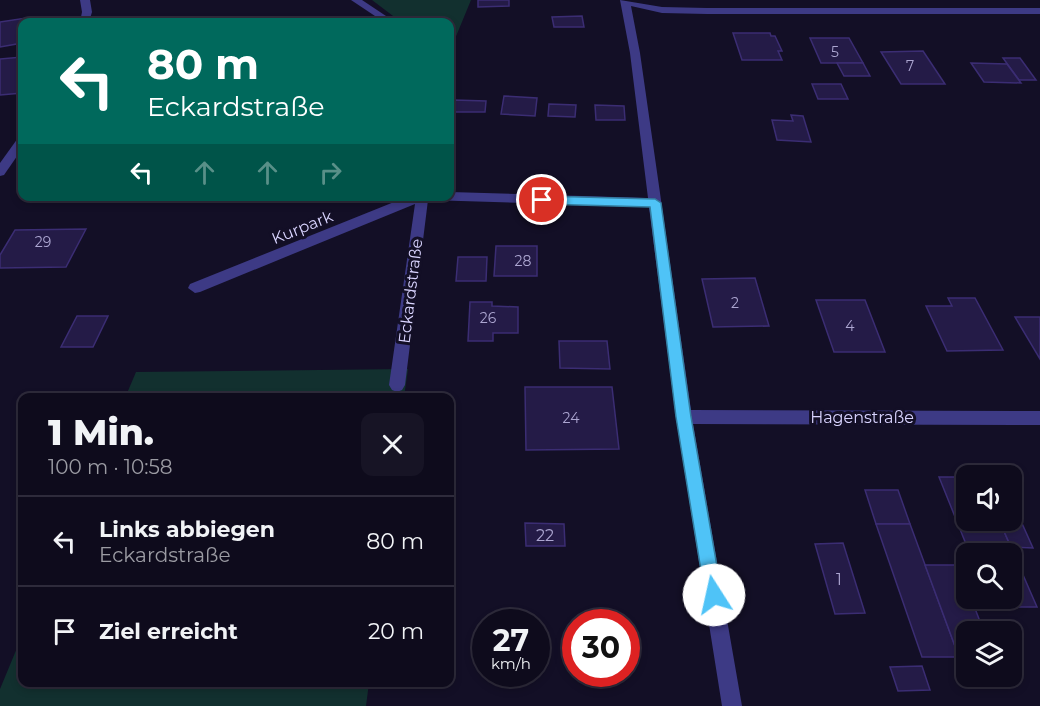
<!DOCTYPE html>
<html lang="de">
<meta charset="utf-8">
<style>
:root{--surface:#0e0b1c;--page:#171425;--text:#f1f3f6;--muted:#9b9ba3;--line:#2e2b3b}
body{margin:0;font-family:Montserrat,sans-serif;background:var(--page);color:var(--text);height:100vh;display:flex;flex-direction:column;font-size:22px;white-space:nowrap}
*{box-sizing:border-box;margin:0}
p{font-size:20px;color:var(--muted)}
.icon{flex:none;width:33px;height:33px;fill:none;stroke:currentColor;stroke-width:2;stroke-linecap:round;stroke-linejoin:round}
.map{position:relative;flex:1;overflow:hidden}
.side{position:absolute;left:18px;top:393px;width:436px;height:294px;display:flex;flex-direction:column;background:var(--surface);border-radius:12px;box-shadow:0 3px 9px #0003,0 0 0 2px var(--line)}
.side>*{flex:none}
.guide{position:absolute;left:18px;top:18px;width:436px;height:183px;border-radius:12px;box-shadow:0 3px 9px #0003,0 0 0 2px var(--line);background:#00695c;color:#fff;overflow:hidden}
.fabs{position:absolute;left:956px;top:465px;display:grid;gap:12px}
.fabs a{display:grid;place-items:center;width:66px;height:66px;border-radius:12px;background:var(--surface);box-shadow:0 3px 9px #0003,0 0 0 2px var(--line);font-size:30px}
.speed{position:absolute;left:472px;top:609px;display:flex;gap:12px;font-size:30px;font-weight:700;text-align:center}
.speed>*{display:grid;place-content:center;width:78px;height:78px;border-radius:50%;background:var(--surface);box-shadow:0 3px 9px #0003,0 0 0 2px var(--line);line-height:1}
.speed small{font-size:15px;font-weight:400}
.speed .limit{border:9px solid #d22;background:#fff;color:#111}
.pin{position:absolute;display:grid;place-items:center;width:51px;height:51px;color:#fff;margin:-26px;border:3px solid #fff;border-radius:50%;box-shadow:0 2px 6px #0007}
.me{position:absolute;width:66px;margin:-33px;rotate:350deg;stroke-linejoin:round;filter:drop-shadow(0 0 4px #0008)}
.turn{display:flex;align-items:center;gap:21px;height:126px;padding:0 30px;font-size:27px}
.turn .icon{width:78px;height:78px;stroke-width:2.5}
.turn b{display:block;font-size:42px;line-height:51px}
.lanes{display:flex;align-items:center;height:57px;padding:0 30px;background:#0003;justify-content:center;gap:30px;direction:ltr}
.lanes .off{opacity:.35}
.round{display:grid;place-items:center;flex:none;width:63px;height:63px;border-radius:12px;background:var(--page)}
.head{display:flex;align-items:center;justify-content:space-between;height:102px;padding:0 30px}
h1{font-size:36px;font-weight:800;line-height:45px}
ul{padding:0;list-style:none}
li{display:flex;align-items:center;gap:18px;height:90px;padding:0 30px;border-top:2px solid var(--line)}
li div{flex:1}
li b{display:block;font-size:22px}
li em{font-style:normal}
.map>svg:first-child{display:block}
.green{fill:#12302f}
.building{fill:#241b47;stroke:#3b2d73;stroke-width:1.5}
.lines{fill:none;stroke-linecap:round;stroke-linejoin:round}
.minor{fill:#3d3a85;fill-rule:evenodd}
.route{fill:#4fc3f7;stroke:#337fa1;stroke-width:1.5}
.labels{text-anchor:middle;stroke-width:6;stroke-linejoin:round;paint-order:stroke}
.number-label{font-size:14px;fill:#aca6d1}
.street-label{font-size:16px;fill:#d9d4ff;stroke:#130f26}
.near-number-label{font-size:16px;fill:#aca6d1}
</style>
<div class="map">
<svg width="1040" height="706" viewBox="0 0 1040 706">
<rect width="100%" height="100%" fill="#130f26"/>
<g class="green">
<polygon points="372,0 471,0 450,51 450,22 401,22"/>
<polygon points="408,369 404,397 125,398 136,372"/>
<polygon points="22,636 22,682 369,683 366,706 0,706 0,689"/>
</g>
<g class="building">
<polygon points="478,0 509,0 509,6 478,7"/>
<polygon points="582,16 584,27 554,27 552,17"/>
<polygon points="26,18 22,22 22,43 0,47 0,22"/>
<polygon points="733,33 770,33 771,36 775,36 782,51 778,51 782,60 742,60"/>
<polygon points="810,38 849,38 863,63 821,63"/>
<polygon points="923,51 945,84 901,84 881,52"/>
<polygon points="22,57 22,93 0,95 0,59"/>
<polygon points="1003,58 1020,58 1036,80 1019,80"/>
<polygon points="837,63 863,63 870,76 844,76"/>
<polygon points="971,63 1007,64 1021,83 984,82"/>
<polygon points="812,84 841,84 848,99 818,99"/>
<polygon points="504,96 537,98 535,116 501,114"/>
<polygon points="454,100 486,101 485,112 453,112"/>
<polygon points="549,104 576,105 575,117 548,116"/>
<polygon points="595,105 624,106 625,120 596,120"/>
<polygon points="791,115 803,116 811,142 777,140 772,120 793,121"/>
<polygon points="39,196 90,196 89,198 38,199"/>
<polygon points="305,196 329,196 327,200 304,200"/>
<polygon points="86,229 66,267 0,268 0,255 15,230"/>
<polygon points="496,246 537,246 537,276 494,276"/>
<polygon points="458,257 487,257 486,281 456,281"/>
<polygon points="755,278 769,326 713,327 702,279"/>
<polygon points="948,298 975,298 1003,350 947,351 926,306 952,306"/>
<polygon points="816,300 865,300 885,352 834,352"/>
<polygon points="470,302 492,302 492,306 518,307 518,333 493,333 493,341 468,341"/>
<polygon points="77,316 108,316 93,347 61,347"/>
<polygon points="1015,317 1040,317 1040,359"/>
<polygon points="559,341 607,341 610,369 560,368"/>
<polygon points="525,387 612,387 619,449 526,450"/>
<polygon points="939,477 966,477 966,520 999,520 1037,607 992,607 989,598 1011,598 1011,554 970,554"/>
<polygon points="865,490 898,490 910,524 876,524"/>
<polygon points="1011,499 1033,548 1011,547 999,520 1011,520"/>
<polygon points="525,523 564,524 565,546 526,546"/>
<polygon points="876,524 910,524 959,657 922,657"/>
<polygon points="843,543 865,613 835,614 815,544"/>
<polygon points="925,565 958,565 966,586 966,598 971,598 984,632 966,632 966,657 959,657"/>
<polygon points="922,666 930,690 898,691 890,667"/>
</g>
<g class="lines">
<g class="minor">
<polygon points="80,0 90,0 92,12 89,22 80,22 82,12"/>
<polygon points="351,0 362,0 395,22 384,22"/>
<polygon points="620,0 662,7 707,8 1040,8 1040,14 707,14 662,13 631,6 640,53 691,410 1040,411 1040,425 693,424 742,706 722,706 676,417 649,207 428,200 405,385 402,390 397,392 392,390 389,385 415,204 200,292 195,293 188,288 190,284 409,196 450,196 450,192 648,198 630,53"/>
<polygon points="22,137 22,149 4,175 0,176 0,163 18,138"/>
</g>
</g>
<polygon class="route" points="542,196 655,199 661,203 691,417 722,595 720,601 714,604 708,601 705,595 676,417 650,207 542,204 536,200"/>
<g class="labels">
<g class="number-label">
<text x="835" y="57">5</text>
<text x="910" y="71">7</text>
<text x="43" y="247">29</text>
<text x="523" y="266">28</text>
<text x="735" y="308">2</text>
<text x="488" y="323">26</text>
<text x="850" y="331">4</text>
<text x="571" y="423">24</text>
</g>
<g class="street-label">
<text transform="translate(302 227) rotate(-22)" y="6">Kurpark</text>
<text transform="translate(410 291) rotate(-83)" y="6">Eckardstraße</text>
<text x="862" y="423">Hagenstraße</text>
</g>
<g class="near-number-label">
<text x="545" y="541">22</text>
<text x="839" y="585">1</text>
</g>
</g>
</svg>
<div class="fabs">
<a><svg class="icon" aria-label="sound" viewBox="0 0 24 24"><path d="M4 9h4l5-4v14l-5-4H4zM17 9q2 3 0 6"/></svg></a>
<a><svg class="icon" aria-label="search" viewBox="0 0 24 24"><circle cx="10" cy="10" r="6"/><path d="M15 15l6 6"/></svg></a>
<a><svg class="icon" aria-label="layers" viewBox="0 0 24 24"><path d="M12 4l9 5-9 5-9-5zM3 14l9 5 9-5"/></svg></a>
</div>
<div class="speed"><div>27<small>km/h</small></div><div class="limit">30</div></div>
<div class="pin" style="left:542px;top:200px;background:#d93025"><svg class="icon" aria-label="arrive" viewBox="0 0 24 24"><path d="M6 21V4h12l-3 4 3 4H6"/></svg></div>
<svg class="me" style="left:714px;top:595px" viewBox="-20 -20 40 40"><circle r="19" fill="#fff"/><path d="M0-13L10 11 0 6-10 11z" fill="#4fc3f7"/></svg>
<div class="guide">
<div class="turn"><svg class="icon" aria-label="left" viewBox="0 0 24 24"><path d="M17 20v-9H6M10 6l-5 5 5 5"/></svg><div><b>80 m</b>Eckardstraße</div></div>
<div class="lanes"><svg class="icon" aria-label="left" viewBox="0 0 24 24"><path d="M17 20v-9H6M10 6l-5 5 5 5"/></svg><svg class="icon off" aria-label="ahead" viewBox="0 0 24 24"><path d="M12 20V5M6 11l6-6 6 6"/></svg><svg class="icon off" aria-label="ahead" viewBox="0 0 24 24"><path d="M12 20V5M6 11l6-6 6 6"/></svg><svg class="icon off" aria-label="right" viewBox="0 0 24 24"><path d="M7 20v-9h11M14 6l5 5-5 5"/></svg></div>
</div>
<section class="side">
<div class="head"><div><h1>1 Min.</h1><p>100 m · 10:58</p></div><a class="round"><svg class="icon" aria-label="close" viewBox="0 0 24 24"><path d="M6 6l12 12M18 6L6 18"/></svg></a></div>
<ul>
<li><svg class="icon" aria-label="left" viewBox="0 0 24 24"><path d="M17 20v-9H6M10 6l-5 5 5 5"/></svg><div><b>Links abbiegen</b><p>Eckardstraße</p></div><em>80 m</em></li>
<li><svg class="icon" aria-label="arrive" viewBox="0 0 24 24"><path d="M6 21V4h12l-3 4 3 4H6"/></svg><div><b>Ziel erreicht</b></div><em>20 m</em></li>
</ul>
</section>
</div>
